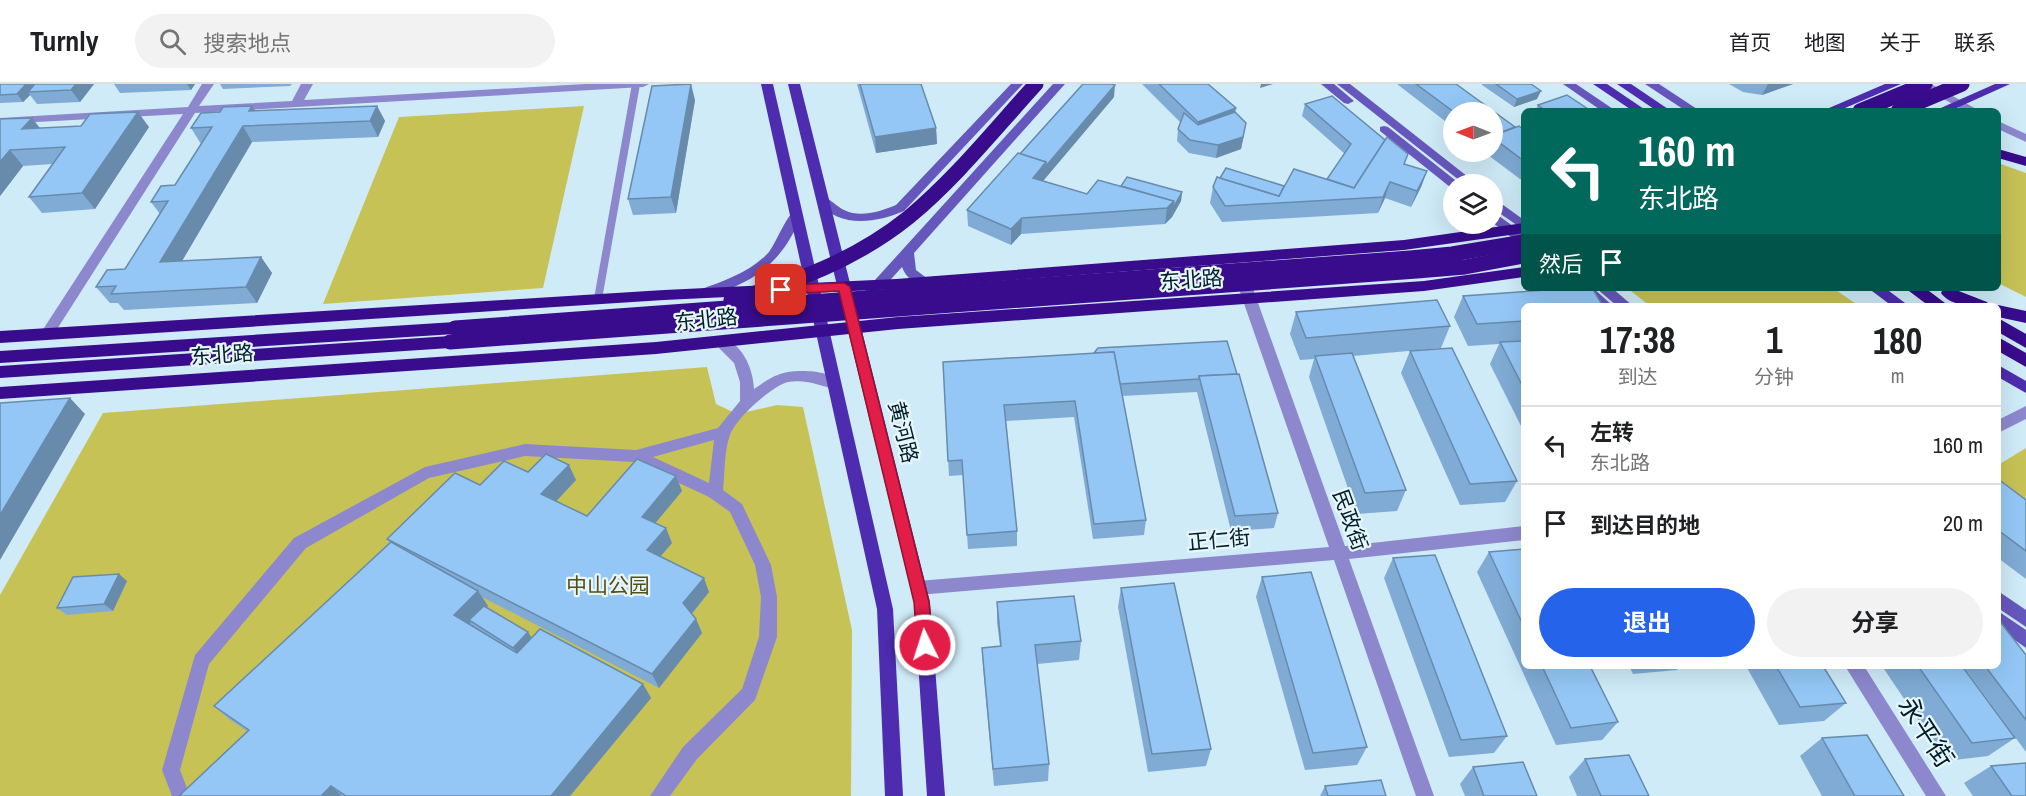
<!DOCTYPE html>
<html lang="zh">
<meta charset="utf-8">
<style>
:root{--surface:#fff;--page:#f2f2f2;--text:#202124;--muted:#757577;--line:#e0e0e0;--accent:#2563eb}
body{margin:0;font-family:"Archivo Narrow","Noto Sans SC",sans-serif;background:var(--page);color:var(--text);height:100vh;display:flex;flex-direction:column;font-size:22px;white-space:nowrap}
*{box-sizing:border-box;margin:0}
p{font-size:20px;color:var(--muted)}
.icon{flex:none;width:33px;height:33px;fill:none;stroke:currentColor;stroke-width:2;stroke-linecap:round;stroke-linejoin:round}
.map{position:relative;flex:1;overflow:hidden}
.drawer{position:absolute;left:1521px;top:219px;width:480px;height:366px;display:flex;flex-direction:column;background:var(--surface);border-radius:9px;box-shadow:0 6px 24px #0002}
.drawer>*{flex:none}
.hud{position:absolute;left:1521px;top:24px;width:480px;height:183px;border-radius:9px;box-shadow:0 6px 24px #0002;background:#00695c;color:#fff;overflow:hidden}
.needle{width:39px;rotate:271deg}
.tools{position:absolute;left:1443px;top:18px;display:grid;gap:12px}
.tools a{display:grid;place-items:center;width:60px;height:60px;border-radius:50%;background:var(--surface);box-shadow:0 6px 24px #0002;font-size:30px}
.pin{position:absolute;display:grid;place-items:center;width:51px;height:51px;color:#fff;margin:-26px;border-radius:12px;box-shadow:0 3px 9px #0006}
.me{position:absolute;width:66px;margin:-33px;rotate:356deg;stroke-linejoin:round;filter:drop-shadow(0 0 4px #0008)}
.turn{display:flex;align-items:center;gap:21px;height:126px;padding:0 18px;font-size:27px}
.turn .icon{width:78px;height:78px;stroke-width:2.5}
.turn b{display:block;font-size:42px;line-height:51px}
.then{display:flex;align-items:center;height:57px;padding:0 18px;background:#0003;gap:12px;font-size:22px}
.eta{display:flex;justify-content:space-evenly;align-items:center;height:102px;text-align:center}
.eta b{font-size:36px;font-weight:700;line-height:42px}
.button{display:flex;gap:12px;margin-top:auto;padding:12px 18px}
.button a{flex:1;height:69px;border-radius:36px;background:var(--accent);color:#fff;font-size:24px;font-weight:700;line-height:69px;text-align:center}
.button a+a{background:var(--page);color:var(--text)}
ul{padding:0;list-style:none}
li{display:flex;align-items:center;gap:18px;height:78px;padding:0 18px;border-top:2px solid var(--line)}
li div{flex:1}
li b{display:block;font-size:22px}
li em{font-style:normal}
header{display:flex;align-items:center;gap:36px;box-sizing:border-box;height:84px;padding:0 30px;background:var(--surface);border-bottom:2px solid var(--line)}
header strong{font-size:28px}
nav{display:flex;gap:33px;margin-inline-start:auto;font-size:21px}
.search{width:420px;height:54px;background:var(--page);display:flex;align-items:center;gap:15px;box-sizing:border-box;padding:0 21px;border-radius:33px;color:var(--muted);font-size:22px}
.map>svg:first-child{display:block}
.green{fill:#c7c255}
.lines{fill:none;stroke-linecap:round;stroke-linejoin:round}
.lane{stroke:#8d88ce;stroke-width:8}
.street{fill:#8d88ce;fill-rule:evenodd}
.secondary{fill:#6657bd;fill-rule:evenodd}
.primary{fill:#4d2caf;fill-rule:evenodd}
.highway{fill:#380c8c;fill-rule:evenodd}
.highway-bridge{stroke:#380c8c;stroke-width:15}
.wall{fill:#7fabd4}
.shaded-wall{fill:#688bac}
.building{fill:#94c7f6;stroke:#688bac;stroke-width:1.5}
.route{fill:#e11d48;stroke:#92132f;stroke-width:1.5}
.labels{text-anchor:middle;stroke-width:4.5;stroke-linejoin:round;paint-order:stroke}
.street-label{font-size:21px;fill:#001f2b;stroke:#e8f6fc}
.park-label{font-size:21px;fill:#535014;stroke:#e8f6fc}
.near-street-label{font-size:26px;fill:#001f2b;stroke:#e8f6fc}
</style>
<header>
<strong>Turnly</strong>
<div class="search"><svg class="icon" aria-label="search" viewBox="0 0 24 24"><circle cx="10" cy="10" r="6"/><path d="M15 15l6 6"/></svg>搜索地点</div>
<nav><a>首页</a><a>地图</a><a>关于</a><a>联系</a></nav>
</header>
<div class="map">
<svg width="2026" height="712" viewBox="0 0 2026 712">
<rect width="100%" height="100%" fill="#cfebf8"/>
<g class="green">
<polygon points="584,22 543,204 323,220 399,33"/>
<polygon points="1998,79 2026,89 2026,213 1998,199"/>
<polygon points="1627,204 1833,204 1859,222 1650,222"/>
<polygon points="707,283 716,320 737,330 777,321 803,323 852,546 851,712 0,712 0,511 103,329"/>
<polygon points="2026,364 2026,446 1998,425 1998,381"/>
</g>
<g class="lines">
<polyline class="lane" points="598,215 636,0"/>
<g class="street">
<polygon points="202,0 214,0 199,22 292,17 301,0 313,0 304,16 585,0 649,0 643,3 195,29 52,253 42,253 40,250 42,247 183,30 0,40 0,34 188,23"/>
<polygon points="1917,0 1931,0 1980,27 1965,27"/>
<polygon points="1998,37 2026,50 2026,58 1998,45"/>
<polygon points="1240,184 1247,188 1345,462 1524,442 1524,456 1349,475 1434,712 1416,712 1334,476 918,511 912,509 910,504 912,499 918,497 1329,463 1233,188"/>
<path d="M719,252C742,259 753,283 754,305C764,298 775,290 788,288C803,286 832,286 841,300L834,305C819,301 805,295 788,298C772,302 736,334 730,351C724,367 725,389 723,406L742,420L771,481L777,513V553L755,616L697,675L670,712H650L683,663L742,605L759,553L761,513L755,481L730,428L709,413L634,378L525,372L429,394L306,464L209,580L180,686L190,712H172L162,686L195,571L294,454L425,383L525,360L636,366L718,344L740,317V298L734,279L712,257ZM714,356L709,399L653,373Z"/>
<polygon points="2026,322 2026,335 1998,349 1998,336"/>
<polygon points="1845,582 1864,582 1946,712 1926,712"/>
</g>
<g class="secondary">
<path d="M1011,0H1023L904,127C876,139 839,145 817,117L823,113C831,115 836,122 844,126C860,134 879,128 896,121Z"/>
<path d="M1053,0H1065L914,169L916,186L932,198L930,201C917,204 906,194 902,183L875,213H865L863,210L865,207Z"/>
<polygon points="1321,0 1334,0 1354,17 1348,20 1344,19"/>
<polygon points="1337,0 1350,0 1477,100 1464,100"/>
<polygon points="1563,0 1576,0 1616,27 1602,27"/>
<polygon points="1645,0 1659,0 1700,27 1686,27"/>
<polygon points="1384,42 1388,43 1460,100 1450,103 1380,47 1380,43"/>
<polygon points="1492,113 1524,136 1524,146 1492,124"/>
<path d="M796,126L802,130C787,168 765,192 726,206C718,209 708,215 699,212L697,209L699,206C724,197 751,188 769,168C776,159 788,128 796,126Z"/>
<polygon points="1492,127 1524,150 1524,157 1516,157 1492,138"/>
<polygon points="1577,204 1593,204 1613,222 1597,222"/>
<polygon points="1596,204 1612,204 1633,222 1617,222"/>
<polygon points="1998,507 2026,526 2026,543 1998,524"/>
<polygon points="1998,527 2026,546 2026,564 1998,544"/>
</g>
<g class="primary">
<polygon points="761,0 773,0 893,525 903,712 885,712 877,525"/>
<polygon points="788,0 800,0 930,518 945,712 927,712 914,518"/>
<polygon points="1593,0 1607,0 1647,27 1633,27"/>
<polygon points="1617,0 1631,0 1671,27 1657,27"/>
<polygon points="1885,0 1901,0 1838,27 1822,27"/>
<polygon points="1995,0 2010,0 1950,27 1934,27"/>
<polygon points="1868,204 1885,204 1909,222 1892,222"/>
<polygon points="1998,281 2026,297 2026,309 1998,293"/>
</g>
<g class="highway">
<polygon points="1998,65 2026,73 2026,82 1998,74"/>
<polygon points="1524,139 1524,149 1404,166 896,205 664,216 0,259 0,247 664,206 896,195 1404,156"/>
<polygon points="1524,183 1524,193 1424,207 898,245 656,270 0,315 0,303 656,258 898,233 1424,197"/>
<polygon points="1905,204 1925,204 1949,222 1929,222"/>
<path d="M1951,204L1987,218L1989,222C1974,222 1951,223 1941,209L1943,205Z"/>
<polygon points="1998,221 2026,227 2026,239 1998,233 1998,222 1996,222"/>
<polygon points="1998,234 2026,250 2026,264 1998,248"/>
<polygon points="455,238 461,240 463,244 461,248 455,250 0,279 0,267"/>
<polygon points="450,252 456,254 458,258 456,262 450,264 0,294 0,282"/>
<polygon points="1998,253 2026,269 2026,283 1998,267"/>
</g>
<g class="highway-bridge">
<polyline points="1860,27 1925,0"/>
<polyline points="1898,27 1962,0"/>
<path d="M731,216C795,199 857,175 909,133C956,94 995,45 1036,0"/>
<polyline points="455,244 1410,174 1452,170 1524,158"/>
<polyline points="450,258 1417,187 1465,183 1524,172"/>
</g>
</g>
<g class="wall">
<polygon points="0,0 94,0 80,18 37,20 30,11 23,18 0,19"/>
<polygon points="114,0 195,0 191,6 120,9"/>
<polygon points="220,0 292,0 290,2 223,5"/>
<polygon points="857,0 921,0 936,44 937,60 876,69"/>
<polygon points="1142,0 1208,0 1235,28 1244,52 1241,65 1216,74 1189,69 1177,57 1178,45 1181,39"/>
<polygon points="1397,0 1456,0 1515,43 1524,46 1524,96 1520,95 1484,68 1492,68 1492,28 1454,28 1454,44"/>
<polygon points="1482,0 1531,0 1537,15 1514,23 1482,1"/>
<polygon points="1729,0 1793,0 1762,11 1743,8"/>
<polygon points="1114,13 1043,97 1087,110 1121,102 1182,108 1181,117 1172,133 1165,140 1021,150 1011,161 968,142 967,126 1020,70"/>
<polygon points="695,16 676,129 633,131 628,115"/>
<polygon points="1305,20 1404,80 1427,87 1421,103 1411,123 1385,114 1378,129 1222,138 1210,119 1213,103 1284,102 1327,95 1345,70 1302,32"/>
<polygon points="1538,21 1591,27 1535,27"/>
<polygon points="377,22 385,37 378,53 252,58 182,177 261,173 272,189 257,219 124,226 118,219 110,219 96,203 125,185 160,130 151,118 175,101 201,60 191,44 220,28"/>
<polygon points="0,35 40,44 149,43 95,125 42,129 29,113 52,80 23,82 0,112"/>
<polygon points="1463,212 1524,222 1524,348 1490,280 1499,260 1468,262 1454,233"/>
<polygon points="1296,228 1450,242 1441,264 1353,272 1406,406 1397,427 1357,430 1309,293 1314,275 1300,276 1290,250"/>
<polygon points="1227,257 1278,429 1274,444 1231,447 1197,308 1122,312 1146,436 1144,451 1093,455 1074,333 1006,337 1017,447 1017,462 968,465 963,391 949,392 943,278 1094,269"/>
<polygon points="1410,267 1517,397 1505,418 1460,421 1401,289"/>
<polygon points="528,388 576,396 556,417 587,432 682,407 655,439 672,459 660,473 709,508 692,530 696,535 702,549 659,604 482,513 488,522 486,523 531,554 643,600 651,614 570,712 179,712 247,647 229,635 214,622 390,459 387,455 480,401"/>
<polygon points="1998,395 2026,416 2026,495 1998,474"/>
<polygon points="1524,465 1524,582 1590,582 1618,638 1602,656 1556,661 1477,488 1489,468"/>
<polygon points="1393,474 1507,652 1494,669 1449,673 1384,494"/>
<polygon points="1262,493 1367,663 1357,681 1305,686 1256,513"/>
<polygon points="127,497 113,527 67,531 57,524"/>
<polygon points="1121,504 1211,665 1206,682 1148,688 1118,523"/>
<polygon points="997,518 1081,557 1079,576 1037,580 1049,680 1048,697 994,702 983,583 982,564 1000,562 997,538"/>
<polygon points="2026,571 2026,668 1963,582 1998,582"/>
<polygon points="1629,582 1680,582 1677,586 1633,590"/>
<polygon points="1746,582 1823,582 1846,619 1824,637 1779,641"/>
<polygon points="1882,582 1962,582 2015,654 1988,672 1946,677"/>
<polygon points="1822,654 1904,712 1822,712 1800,672"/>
<polygon points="1585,675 1649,712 1577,712 1569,693"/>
<polygon points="1991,682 2026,712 1973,712 1964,699"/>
<polygon points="1473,683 1537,712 1465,712 1460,700"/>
<polygon points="1325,702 1386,712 1320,712"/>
</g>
<g class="shaded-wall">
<polygon points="26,0 39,0 28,8 30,11 23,18 17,10"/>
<polygon points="76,0 94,0 80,18 71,6"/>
<polygon points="187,0 195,0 191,6"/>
<polygon points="691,0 695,16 676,129 671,113"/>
<polygon points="1261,0 1273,0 1260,4"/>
<polygon points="1768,0 1793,0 1762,11"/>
<polygon points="1115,1 1114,13 1032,110 1033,94"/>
<polygon points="1541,7 1537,15 1514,23 1517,15"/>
<polygon points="252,22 262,37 249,27"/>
<polygon points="377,22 385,37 378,53 370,37"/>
<polygon points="1236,24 1233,40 1196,54 1198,38"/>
<polygon points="138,28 149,43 95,125 82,109"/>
<polygon points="32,34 44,49 22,45"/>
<polygon points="1246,39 1241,65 1216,74 1218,61"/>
<polygon points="243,42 252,58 172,194 160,178"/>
<polygon points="936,44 937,60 876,69 875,53"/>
<polygon points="10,66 23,82 0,112 0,78"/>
<polygon points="1427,87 1421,103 1411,123 1417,107"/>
<polygon points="1390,98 1385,114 1378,129 1383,113"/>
<polygon points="1182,108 1181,117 1172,133 1173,124"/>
<polygon points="1174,117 1172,133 1165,140 1167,124"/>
<polygon points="1022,134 1021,150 1011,161 1011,145"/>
<polygon points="261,173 272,189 257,219 246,203"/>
<polygon points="70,314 85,330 0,476 0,431"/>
<polygon points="569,381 576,396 549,425 541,410"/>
<polygon points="676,392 682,407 648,448 642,433"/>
<polygon points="666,444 672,459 653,481 647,466"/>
<polygon points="119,490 127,497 113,527 104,520"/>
<polygon points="704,494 709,508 689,533 683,519"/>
<polygon points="478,507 488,522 471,538 469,536 471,539 465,545 454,531"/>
<polygon points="696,535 702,549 659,604 652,590"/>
<polygon points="528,548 533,556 518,571 513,564"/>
<polygon points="643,600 651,614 570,712 551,712"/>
<polygon points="331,702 342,712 321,712"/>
</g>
<g class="building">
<polygon points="0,0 26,0 17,10 0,11"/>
<polygon points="35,0 76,0 71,6 28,8"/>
<polygon points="691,0 671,113 628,115 652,2"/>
<polygon points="860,0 921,0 936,44 875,53"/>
<polygon points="1083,0 1112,0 1115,1 1046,82 1046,78 1020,70"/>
<polygon points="1159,0 1208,0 1236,24 1198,38"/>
<polygon points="1416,0 1456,0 1515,43 1492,52 1492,28 1454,28"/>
<polygon points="1496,0 1531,0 1541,7 1517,15"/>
<polygon points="1567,11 1591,27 1546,27 1538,21"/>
<polygon points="1332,12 1385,56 1354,104 1327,95 1351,60 1305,20"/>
<polygon points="252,22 249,27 377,22 370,37 243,42 160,178 261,173 246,203 111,210 116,202 96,203 107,186 125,185 168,117 151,118 161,102 175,101 212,43 191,44 201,29 220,28 223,23"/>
<polygon points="138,28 82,109 29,113 65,63 10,66 0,78 0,35 32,34 22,45 81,42 90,30"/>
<polygon points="1235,28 1246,39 1243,53 1218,61 1190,56 1178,45 1184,29 1198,41"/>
<polygon points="1519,42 1524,46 1524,77 1492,53 1492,52"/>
<polygon points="1387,53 1408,70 1404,80 1427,87 1417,107 1390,98 1383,113 1225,122 1213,103 1217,93 1279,112 1294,85 1354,104"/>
<polygon points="1018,69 1046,78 1033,94 1087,110 1098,96 1174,117 1167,124 1022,134 1011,145 967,126"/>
<polygon points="1226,84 1284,102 1279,112 1220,94"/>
<polygon points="1127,93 1182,108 1173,124 1174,117 1121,102"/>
<polygon points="1573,204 1592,204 1603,222 1524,222 1524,237 1477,240 1463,212"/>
<polygon points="1437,216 1450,242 1306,254 1296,228"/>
<polygon points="1227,257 1237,290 1199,292 1199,295 1120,300 1114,268 1094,269 1098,264"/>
<polygon points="1524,257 1524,305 1500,258"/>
<polygon points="1452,264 1517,397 1470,400 1410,267"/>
<polygon points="1114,268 1146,436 1094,440 1075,317 1004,321 1017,447 967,451 962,376 948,377 943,278"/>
<polygon points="1352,269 1406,406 1365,409 1315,272"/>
<polygon points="1239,290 1278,429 1235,432 1199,292"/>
<polygon points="70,314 0,431 0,319"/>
<polygon points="546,370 569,381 541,410 587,432 637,375 676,392 642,433 666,444 647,466 704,494 683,519 696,535 652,590 387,455 455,389 480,401 504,377 528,388"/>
<polygon points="1998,395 2026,416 2026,467 1998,446"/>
<polygon points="391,458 478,507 454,531 517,569 540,545 643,600 551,712 346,712 331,702 321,712 179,712 249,646 214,622"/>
<polygon points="1524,465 1524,543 1489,468"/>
<polygon points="1435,471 1507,652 1461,656 1393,474"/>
<polygon points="1311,488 1367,663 1313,669 1262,493"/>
<polygon points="119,490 104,520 57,524 73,493"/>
<polygon points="1174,499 1211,665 1152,670 1121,504"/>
<polygon points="1074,512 1081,557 1035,561 1049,680 993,685 982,564 1001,562 997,518"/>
<polygon points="484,522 528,548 513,564 469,536"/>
<polygon points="1998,535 2026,571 2026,636 1985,582 1998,582"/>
<polygon points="1542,582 1590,582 1618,638 1571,644"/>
<polygon points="1776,582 1823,582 1846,619 1800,623"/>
<polygon points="1918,582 1962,582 2015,654 1972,659"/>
<polygon points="1867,651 1904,712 1855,712 1822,654"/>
<polygon points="1629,671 1649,712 1601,712 1585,675"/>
<polygon points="1523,678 1537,712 1484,712 1473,683"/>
<polygon points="2026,679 2026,712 2012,712 1991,682"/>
<polygon points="1381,696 1386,712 1328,712 1325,702"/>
</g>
<polygon class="route" points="844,199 850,203 929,518 933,561 930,566 925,568 919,566 917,561 914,518 839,207 781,210 775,206 781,201"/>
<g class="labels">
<g class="street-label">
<text transform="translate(1191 196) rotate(-4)" y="7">东北路</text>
<text transform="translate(706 236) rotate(-6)" y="7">东北路</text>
<text transform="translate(222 271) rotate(-4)" y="7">东北路</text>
<text transform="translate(903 348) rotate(76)" y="7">黄河路</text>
<text transform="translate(1350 436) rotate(70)" y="7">民政街</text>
<text transform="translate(1219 456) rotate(-5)" y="7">正仁街</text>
</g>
<g class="park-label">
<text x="608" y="509">中山公园</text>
</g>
<g class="near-street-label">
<text transform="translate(1926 648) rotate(57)" y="9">永平街</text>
</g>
</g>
</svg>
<div class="tools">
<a><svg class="needle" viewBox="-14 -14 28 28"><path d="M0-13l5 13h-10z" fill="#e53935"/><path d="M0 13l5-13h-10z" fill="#757577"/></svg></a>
<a><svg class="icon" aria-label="layers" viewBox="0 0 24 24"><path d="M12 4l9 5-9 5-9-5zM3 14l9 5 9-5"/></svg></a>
</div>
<div class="pin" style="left:781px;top:206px;background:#d93025"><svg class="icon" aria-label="arrive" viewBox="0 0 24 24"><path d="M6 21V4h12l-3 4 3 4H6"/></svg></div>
<svg class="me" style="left:925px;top:561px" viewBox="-20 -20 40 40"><circle r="17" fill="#e11d48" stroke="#fff" stroke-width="3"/><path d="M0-11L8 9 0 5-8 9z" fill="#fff"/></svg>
<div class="hud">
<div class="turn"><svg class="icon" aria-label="left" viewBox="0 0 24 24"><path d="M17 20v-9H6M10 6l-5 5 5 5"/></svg><div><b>160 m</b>东北路</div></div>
<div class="then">然后<svg class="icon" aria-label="arrive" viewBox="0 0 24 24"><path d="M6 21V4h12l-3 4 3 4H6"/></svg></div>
</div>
<section class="drawer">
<div class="eta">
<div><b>17:38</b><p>到达</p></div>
<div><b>1</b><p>分钟</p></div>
<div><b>180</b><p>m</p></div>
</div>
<ul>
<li><svg class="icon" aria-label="left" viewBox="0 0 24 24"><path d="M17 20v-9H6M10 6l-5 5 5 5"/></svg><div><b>左转</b><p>东北路</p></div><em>160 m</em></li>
<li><svg class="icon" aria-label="arrive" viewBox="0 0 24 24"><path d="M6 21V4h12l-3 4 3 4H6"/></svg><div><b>到达目的地</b></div><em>20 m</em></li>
</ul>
<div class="button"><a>退出</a><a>分享</a></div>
</section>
</div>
